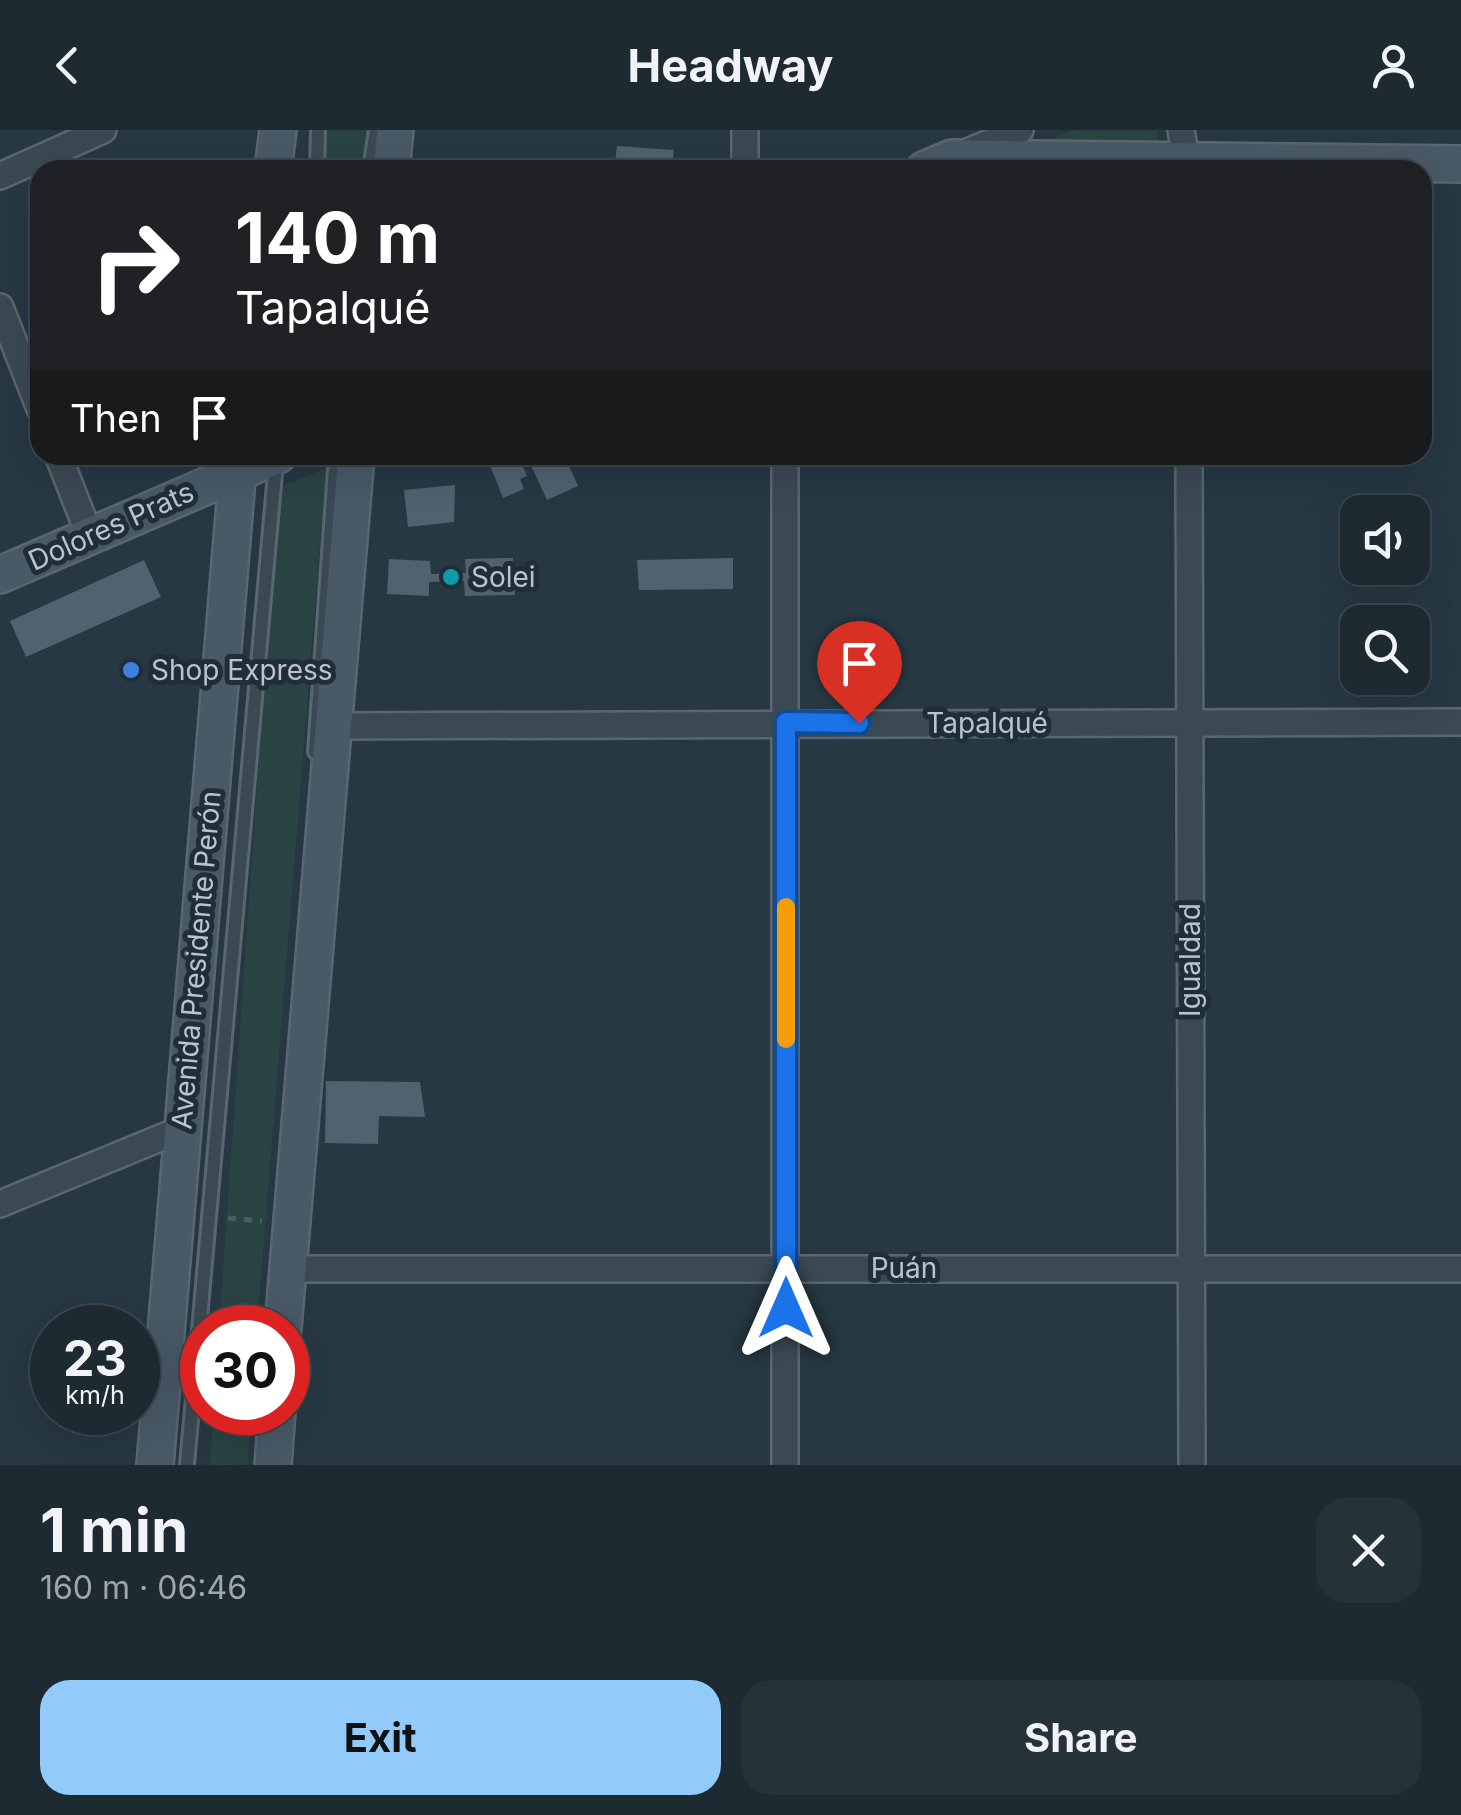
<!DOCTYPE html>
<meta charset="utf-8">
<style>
:root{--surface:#1d2a32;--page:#25323a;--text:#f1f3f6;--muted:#a0a7ac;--line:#3b464d;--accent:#92cbf9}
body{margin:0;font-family:Inter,sans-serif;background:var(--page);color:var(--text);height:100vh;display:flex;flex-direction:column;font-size:38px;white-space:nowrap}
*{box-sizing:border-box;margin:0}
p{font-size:32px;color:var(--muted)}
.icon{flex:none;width:55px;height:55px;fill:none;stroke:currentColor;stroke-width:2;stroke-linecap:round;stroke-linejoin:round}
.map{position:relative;height:1335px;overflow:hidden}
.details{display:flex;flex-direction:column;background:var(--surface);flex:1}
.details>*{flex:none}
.guide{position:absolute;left:30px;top:30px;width:1402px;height:305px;border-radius:30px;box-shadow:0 10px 40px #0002,0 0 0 2px var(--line);background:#202124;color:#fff;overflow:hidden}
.buttons{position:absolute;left:1340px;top:365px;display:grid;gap:20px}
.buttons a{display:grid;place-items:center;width:90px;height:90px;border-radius:20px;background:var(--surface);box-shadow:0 10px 40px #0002,0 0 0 2px var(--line);font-size:50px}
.speed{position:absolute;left:30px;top:1175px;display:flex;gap:20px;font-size:50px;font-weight:700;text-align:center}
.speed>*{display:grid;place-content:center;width:130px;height:130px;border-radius:50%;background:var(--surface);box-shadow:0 10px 40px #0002,0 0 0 2px var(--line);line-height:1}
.speed small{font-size:25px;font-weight:400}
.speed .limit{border:15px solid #d22;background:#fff;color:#111}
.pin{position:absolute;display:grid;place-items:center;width:85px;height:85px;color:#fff;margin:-102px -42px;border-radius:50% 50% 50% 0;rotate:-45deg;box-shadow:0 0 10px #0007}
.pin .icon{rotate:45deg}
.me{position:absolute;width:110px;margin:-55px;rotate:0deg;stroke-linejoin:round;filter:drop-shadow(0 0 8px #0008)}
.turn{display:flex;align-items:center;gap:35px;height:210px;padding:0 40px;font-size:45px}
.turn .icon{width:130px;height:130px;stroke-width:2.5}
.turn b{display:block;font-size:70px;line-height:85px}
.then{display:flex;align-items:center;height:95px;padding:0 40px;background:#0003;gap:20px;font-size:38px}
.round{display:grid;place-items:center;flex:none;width:105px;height:105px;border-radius:30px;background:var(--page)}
.head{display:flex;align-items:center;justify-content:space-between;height:170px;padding:0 40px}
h1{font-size:60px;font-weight:700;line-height:75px}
.button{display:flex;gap:20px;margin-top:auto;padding:20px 40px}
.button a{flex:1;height:115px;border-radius:30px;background:var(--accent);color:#111;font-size:40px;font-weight:700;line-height:115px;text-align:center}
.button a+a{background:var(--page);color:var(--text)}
header{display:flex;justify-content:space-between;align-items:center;height:130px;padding:0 40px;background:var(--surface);font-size:45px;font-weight:700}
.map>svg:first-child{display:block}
.green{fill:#294443}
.building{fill:#50626e}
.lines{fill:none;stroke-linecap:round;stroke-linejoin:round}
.lane-casing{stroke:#5a6770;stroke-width:18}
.street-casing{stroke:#5a6770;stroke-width:30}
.secondary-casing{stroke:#5a6770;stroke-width:40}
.path{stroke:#47605f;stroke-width:5;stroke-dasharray:8 8;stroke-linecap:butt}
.lane{stroke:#3b4953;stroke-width:12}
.street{stroke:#3b4953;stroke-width:25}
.secondary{stroke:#495966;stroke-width:35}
.route-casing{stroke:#114b97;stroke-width:25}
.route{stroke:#1a73e8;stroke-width:18}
.slow{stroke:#f59e0b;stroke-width:18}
.culture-dot{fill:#0f9aa8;stroke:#202e38;stroke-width:4}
.shop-dot{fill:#3f7fe0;stroke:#202e38;stroke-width:4}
.labels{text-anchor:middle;stroke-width:10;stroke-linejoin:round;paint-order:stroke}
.street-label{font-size:28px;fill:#b9c4cd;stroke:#202e38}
.poi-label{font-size:28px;fill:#b9c4cd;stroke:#202e38;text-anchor:start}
</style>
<header><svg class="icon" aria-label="back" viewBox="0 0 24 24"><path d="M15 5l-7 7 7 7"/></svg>Headway<svg class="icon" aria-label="person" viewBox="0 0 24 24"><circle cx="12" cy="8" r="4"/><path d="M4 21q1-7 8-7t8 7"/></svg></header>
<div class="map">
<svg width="1461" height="1335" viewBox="0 0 1461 1335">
<rect width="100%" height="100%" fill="#273843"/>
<g class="green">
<polygon points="325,0 368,0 362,40 325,40"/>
<polygon points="1073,0 1157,0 1159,17 1057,16 1054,8"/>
<polygon points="326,339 257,1197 219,1198 278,358"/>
<polygon points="213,1283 251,1283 247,1335 210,1335"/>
</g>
<g class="building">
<polygon points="617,16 674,20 671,40 614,40"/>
<polygon points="486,325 518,325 527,346 520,349 524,359 503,368"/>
<polygon points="526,325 564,325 578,356 547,370"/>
<polygon points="455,355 454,392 408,397 404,360"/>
<polygon points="513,428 515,465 465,466 464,451 429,452 429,466 387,464 389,429 430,431 431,444 466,443 465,429"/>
<polygon points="733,428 733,459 639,460 637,430"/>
<polygon points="144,430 161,467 26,527 10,491"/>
<polygon points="326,951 420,952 425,987 379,986 378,1014 325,1013"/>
</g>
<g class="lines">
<defs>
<g id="lane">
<polyline points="317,40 318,0"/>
<polyline points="370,40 376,0"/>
<polyline points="315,622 336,325"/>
<polyline points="187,1335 276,332"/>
</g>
<g id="street">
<polyline points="1181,0 1188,40"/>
<polyline points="965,23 1020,0"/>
<polyline points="745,40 745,0"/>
<polyline points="0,46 103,0"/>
<polyline points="0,177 40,279"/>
<polyline points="58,325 89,404"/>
<polyline points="1189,325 1192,1335"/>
<polyline points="333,596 1461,592"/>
<polyline points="0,1074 182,999"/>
<polyline points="287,1139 1461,1139"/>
<polyline points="785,1335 785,325"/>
</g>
<g id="secondary">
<polyline points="273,40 278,0"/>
<polyline points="391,40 395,0"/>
<polyline points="924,40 952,28 1461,34"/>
<polyline points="0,445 278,325"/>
<polyline points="283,1198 356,325"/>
<polyline points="155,1335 239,325"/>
<polyline points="273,1335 277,1282"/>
</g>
</defs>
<use href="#lane" class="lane-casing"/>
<use href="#street" class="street-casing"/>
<use href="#secondary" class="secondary-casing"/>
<polyline class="path" points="228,1088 262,1091"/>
<use href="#lane" class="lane"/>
<use href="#street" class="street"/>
<use href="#secondary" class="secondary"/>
</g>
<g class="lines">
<defs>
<polyline id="route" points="786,1178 786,592 859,593"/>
</defs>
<use href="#route" class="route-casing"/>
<use href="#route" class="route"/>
<polyline class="slow" points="786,777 786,909"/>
</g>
<circle class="culture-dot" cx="451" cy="447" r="10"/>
<circle class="shop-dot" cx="131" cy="540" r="10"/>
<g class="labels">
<g class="street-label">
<text transform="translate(111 396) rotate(-24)" y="10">Dolores Prats</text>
<text x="987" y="603">Tapalqué</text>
<text transform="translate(196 830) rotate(-85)" y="10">Avenida Presidente Perón</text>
<text transform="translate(1190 830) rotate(-90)" y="10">Igualdad</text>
<text x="904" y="1148">Puán</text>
</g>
<g class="poi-label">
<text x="471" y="457">Solei</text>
<text x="151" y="550">Shop Express</text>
</g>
</g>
</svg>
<div class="buttons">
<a><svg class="icon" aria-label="sound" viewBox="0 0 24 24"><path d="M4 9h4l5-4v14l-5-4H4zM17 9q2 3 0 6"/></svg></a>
<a><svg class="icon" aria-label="search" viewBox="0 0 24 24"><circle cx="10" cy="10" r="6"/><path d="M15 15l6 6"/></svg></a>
</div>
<div class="speed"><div>23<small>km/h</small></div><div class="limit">30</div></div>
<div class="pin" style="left:859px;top:593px;background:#d93025"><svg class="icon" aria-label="arrive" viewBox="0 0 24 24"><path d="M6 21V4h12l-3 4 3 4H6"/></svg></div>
<svg class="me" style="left:786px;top:1178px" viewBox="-20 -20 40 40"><path d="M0-17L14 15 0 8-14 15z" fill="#1a73e8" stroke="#fff" stroke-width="4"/></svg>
<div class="guide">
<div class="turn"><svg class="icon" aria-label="right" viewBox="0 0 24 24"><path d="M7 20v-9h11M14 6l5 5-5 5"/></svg><div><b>140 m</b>Tapalqué</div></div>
<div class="then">Then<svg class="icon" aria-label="arrive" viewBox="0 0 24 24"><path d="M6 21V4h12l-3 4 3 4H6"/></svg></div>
</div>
</div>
<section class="details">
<div class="head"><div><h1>1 min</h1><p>160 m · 06:46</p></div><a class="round"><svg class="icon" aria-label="close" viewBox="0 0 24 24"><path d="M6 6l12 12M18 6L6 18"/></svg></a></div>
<div class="button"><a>Exit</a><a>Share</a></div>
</section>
